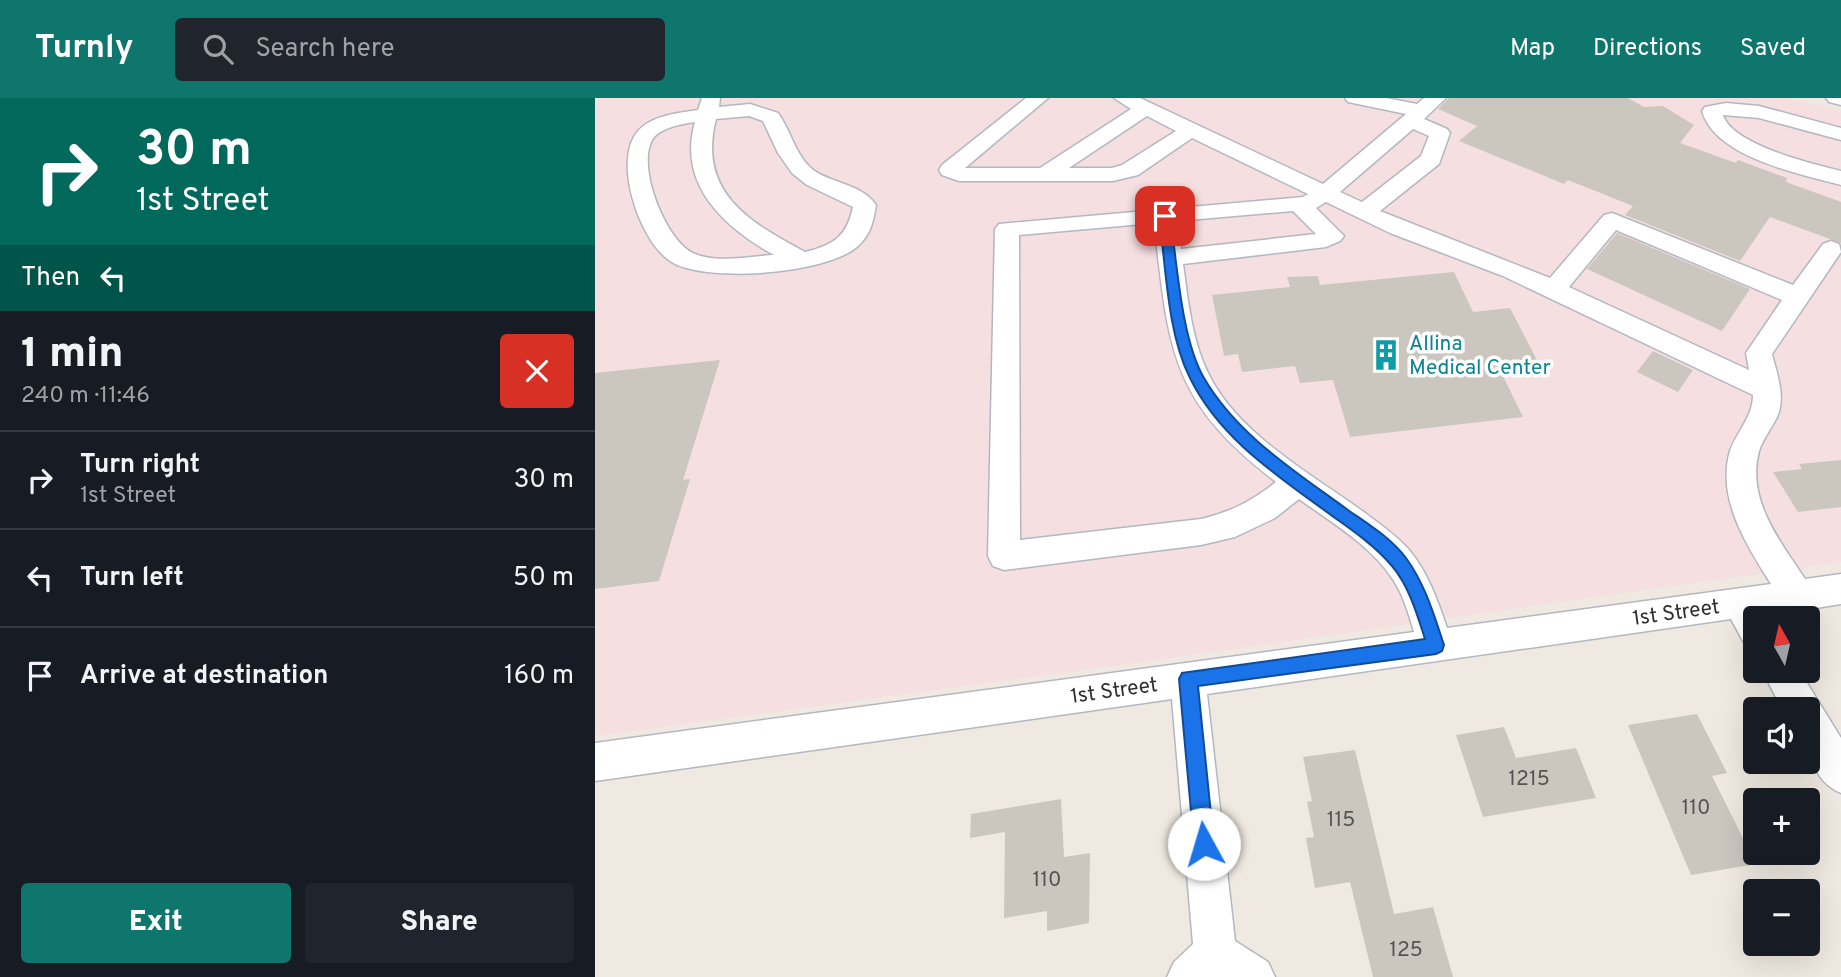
<!DOCTYPE html>
<meta charset="utf-8">
<style>
:root{--surface:#171b24;--page:#20242c;--text:#f1f3f6;--muted:#9ea1a6;--line:#363941;--accent:#0f766e}
body{margin:0;font-family:Overpass,sans-serif;background:var(--page);color:var(--text);height:100vh;display:flex;flex-direction:column;font-size:26px;white-space:nowrap}
*{box-sizing:border-box;margin:0}
p{font-size:23px;color:var(--muted)}
.icon{flex:none;width:38px;height:38px;fill:none;stroke:currentColor;stroke-width:2;stroke-linecap:round;stroke-linejoin:round}
.map{position:relative;flex:1;overflow:hidden}
.drawer{display:flex;flex-direction:column;background:var(--surface);width:595px}
.drawer>*{flex:none}
.banner{background:#00695c;color:#fff;overflow:hidden}
.needle{width:46px;rotate:352deg}
.tools{position:absolute;left:1148px;top:508px;display:grid;gap:14px}
.tools a{display:grid;place-items:center;width:77px;height:77px;border-radius:7px;background:var(--surface);box-shadow:0 7px 28px #0002;font-size:35px}
.pin{position:absolute;display:grid;place-items:center;width:60px;height:60px;color:#fff;margin:-30px;border-radius:14px;box-shadow:0 4px 10px #0006}
.me{position:absolute;width:77px;margin:-38px;rotate:354deg;stroke-linejoin:round;filter:drop-shadow(0 0 5px #0008)}
.turn{display:flex;align-items:center;gap:24px;height:147px;padding:0 21px;font-size:32px}
.turn .icon{width:91px;height:91px;stroke-width:2.5}
.turn b{display:block;font-size:49px;line-height:60px}
.then{display:flex;align-items:center;height:66px;padding:0 21px;background:#0003;gap:14px;font-size:26px}
.round{display:grid;place-items:center;flex:none;width:74px;height:74px;border-radius:7px;background:var(--page)}
.overview{display:flex;align-items:center;justify-content:space-between;height:119px;padding:0 21px}
h1{font-size:42px;font-weight:800;line-height:52px}
.cta{display:flex;gap:14px;margin-top:auto;padding:14px 21px}
.cta a{flex:1;height:80px;border-radius:7px;background:var(--accent);color:#fff;font-size:28px;font-weight:800;line-height:80px;text-align:center}
.cta a+a{background:var(--page);color:var(--text)}
ul{padding:0;list-style:none}
li{display:flex;align-items:center;gap:21px;height:98px;padding:0 21px;border-top:2px solid var(--line)}
li div{flex:1}
li b{display:block;font-size:26px}
li em{font-style:normal}
header{display:flex;align-items:center;gap:42px;box-sizing:border-box;height:98px;padding:0 35px;background:var(--accent);color:#fff}
header strong{font-size:33px}
nav{display:flex;gap:38px;margin-inline-start:auto;font-size:24px}
.search{width:490px;height:63px;background:var(--page);display:flex;align-items:center;gap:18px;box-sizing:border-box;padding:0 24px;border-radius:7px;color:var(--muted);font-size:26px}
main{display:flex;flex:1;min-height:0}
.map>svg:first-child{display:block}
.medical{fill:#f5dfe0}
.building{fill:#cbc7bf}
.lines{fill:none;stroke-linecap:round;stroke-linejoin:round}
.minor-casing{stroke:#b4b7c1;stroke-width:3}
.minor{fill:#fff;fill-rule:evenodd}
.route{fill:#1a73e8;stroke:#114b97;stroke-width:2}
.labels{text-anchor:middle;stroke-width:7;stroke-linejoin:round;paint-order:stroke}
.culture-label{font-size:21px;fill:#0d838f;stroke:#fff;text-anchor:start}
.street-label{font-size:21px;fill:#2e2e2e;stroke:#fff}
.near-number-label{font-size:21px;fill:#555452}
</style>
<header>
<strong>Turnly</strong>
<div class="search"><svg class="icon" aria-label="search" viewBox="0 0 24 24"><circle cx="10" cy="10" r="6"/><path d="M15 15l6 6"/></svg>Search here</div>
<nav><a>Map</a><a>Directions</a><a>Saved</a></nav>
</header>
<main>
<section class="drawer">
<div class="banner">
<div class="turn"><svg class="icon" aria-label="right" viewBox="0 0 24 24"><path d="M7 20v-9h11M14 6l5 5-5 5"/></svg><div><b>30 m</b>1st Street</div></div>
<div class="then">Then<svg class="icon" aria-label="left" viewBox="0 0 24 24"><path d="M17 20v-9H6M10 6l-5 5 5 5"/></svg></div>
</div>
<div class="overview"><div><h1>1 min</h1><p>240 m · 11:46</p></div><a class="round" style="background:#d93025;color:#fff"><svg class="icon" aria-label="close" viewBox="0 0 24 24"><path d="M6 6l12 12M18 6L6 18"/></svg></a></div>
<ul>
<li><svg class="icon" aria-label="right" viewBox="0 0 24 24"><path d="M7 20v-9h11M14 6l5 5-5 5"/></svg><div><b>Turn right</b><p>1st Street</p></div><em>30 m</em></li>
<li><svg class="icon" aria-label="left" viewBox="0 0 24 24"><path d="M17 20v-9H6M10 6l-5 5 5 5"/></svg><div><b>Turn left</b></div><em>50 m</em></li>
<li><svg class="icon" aria-label="arrive" viewBox="0 0 24 24"><path d="M6 21V4h12l-3 4 3 4H6"/></svg><div><b>Arrive at destination</b></div><em>160 m</em></li>
</ul>
<div class="cta"><a>Exit</a><a>Share</a></div>
</section>
<div class="map">
<svg width="1246" height="879" viewBox="0 0 1246 879">
<rect width="100%" height="100%" fill="#efe9e1"/>
<polygon class="medical" points="3,0 1192,0 1246,12 1246,464 547,564 0,638 0,6"/>
<g class="building">
<polygon points="854,0 1033,0 1049,9 1068,8 1099,27 1085,45 1141,65 1143,62 1192,80 1191,84 1246,104 1246,145 1175,119 1145,163 1030,117 1038,108 973,82 969,86 864,43 882,28 843,11"/>
<polygon points="1022,135 1155,191 1127,233 992,171"/>
<polygon points="859,174 878,214 915,210 944,266 904,270 928,319 755,339 738,282 705,285 700,268 647,274 643,256 629,258 617,197 695,189 692,179 723,178 725,187"/>
<polygon points="1058,253 1098,272 1083,294 1042,274"/>
<polygon points="125,262 88,382 95,381 64,483 0,491 0,275"/>
<polygon points="1246,362 1246,409 1203,414 1178,374 1207,371 1204,366"/>
<polygon points="1102,616 1132,675 1117,678 1161,766 1096,777 1033,627"/>
<polygon points="909,629 921,660 981,650 1001,700 888,719 861,637"/>
<polygon points="760,652 799,816 838,809 858,879 778,879 755,784 720,790 711,740 719,739 712,704 717,703 708,659"/>
<polygon points="466,701 469,759 495,755 494,825 452,833 452,813 409,820 410,734 375,740 376,716"/>
</g>
<g class="lines">
<defs>
<g id="minor">
<path d="M107,0H125L124,9L155,6L183,15C196,33 200,57 218,72C238,86 267,86 281,107C279,121 276,135 265,146C238,176 109,186 75,163C45,143 17,63 43,33C57,17 84,15 103,12ZM154,18L168,23L183,55L197,75L212,87L258,109C252,138 239,147 210,154C154,124 102,94 121,21ZM100,24C82,87 129,129 179,157C155,158 120,166 98,155C71,143 39,66 59,39C68,29 87,26 100,24Z"/>
<path d="M431,0H453L370,70H445L536,11L519,0H545L728,86L811,16L753,4L750,0H791L822,6L829,0H851L829,21L852,31L855,35L844,66L785,113L955,180L1009,117L1017,115L1198,187L1228,146L1236,143L1244,146L1246,154L1177,256C1182,276 1191,299 1182,319C1176,331 1168,341 1164,353C1151,402 1185,443 1210,481L1246,476V506L1160,520V548L1148,543L1136,521L612,596L640,843L673,864L680,879H572L579,864L598,846L577,601L0,683V645L819,534C814,517 809,499 799,483C777,448 736,424 704,401L680,420L640,439L606,447L409,472L398,468L393,458L400,131L404,126L708,99L713,96L597,40L543,77L518,83H364L347,77L344,72L347,67ZM552,18L581,33L527,67L517,70H474ZM818,31L834,38L826,58L767,104L745,94ZM731,104L795,135L908,178L1158,297C1158,319 1142,333 1135,353C1121,400 1152,448 1176,486L852,530C843,503 833,475 815,453C802,438 786,427 770,415C718,377 642,336 613,275C597,242 593,203 588,166L731,149L745,143L749,138L721,110ZM698,113L721,136L586,151L582,123ZM559,125C574,251 574,302 681,384C657,403 636,414 606,421L425,442L424,137ZM1021,132L1187,202L1151,255L1154,272L974,189Z"/>
<polygon points="1231,0 1246,0 1246,7 1234,4"/>
<path d="M1131,5L1164,8L1246,30V42L1164,20L1128,17C1137,47 1218,66 1246,73V87C1204,76 1120,59 1107,13L1110,9Z"/>
<path d="M1167,572H1204L1246,640V695C1212,681 1213,643 1213,611H1187Z"/>
</g>
</defs>
<use href="#minor" class="minor-casing"/>
<use href="#minor" class="minor"/>
</g>
<path class="route" d="M570,114L575,118C582,163 586,241 609,280C643,338 700,373 753,412C773,426 796,440 811,460C830,486 839,517 849,547L847,553L841,556L603,588L619,746L616,753L609,756L602,753L599,746L584,581L587,575L830,541C822,516 814,488 797,468C781,449 760,434 740,420C686,380 626,343 595,280C572,235 571,168 564,118Z"/>
<defs>
<symbol id="building-bare" viewBox="-9 -9 18 18"><path d="M-4-6H4V6H1V3H-1V6H-4ZM-2.5-4.3h1.7v1.8h-1.7ZM.8-4.3h1.7v1.8H.8ZM-2.5-1h1.7V.8h-1.7ZM.8-1h1.7V.8H.8Z" fill="#0f9aa8" stroke="#fff" stroke-width="2.5" paint-order="stroke"/></symbol>
</defs>
<g fill-rule="evenodd">
<use href="#building-bare" x="769" y="235" width="44" height="44"/>
</g>
<g class="labels">
<g class="culture-label">
<text x="814" y="252">Allina<tspan x="814" dy="24">Medical Center</tspan></text>
</g>
<g class="street-label">
<text transform="translate(1081 514) rotate(-8)" y="7">1st Street</text>
<text transform="translate(519 592) rotate(-8)" y="7">1st Street</text>
</g>
<g class="near-number-label">
<text x="934" y="687">1215</text>
<text x="1101" y="716">110</text>
<text x="746" y="728">115</text>
<text x="452" y="788">110</text>
<text x="811" y="858">125</text>
</g>
</g>
</svg>
<div class="tools">
<a><svg class="needle" viewBox="-14 -14 28 28"><path d="M0-13l5 13h-10z" fill="#e53935"/><path d="M0 13l5-13h-10z" fill="#9ea1a6"/></svg></a>
<a><svg class="icon" aria-label="sound" viewBox="0 0 24 24"><path d="M4 9h4l5-4v14l-5-4H4zM17 9q2 3 0 6"/></svg></a>
<a>+</a>
<a>−</a>
</div>
<div class="pin" style="left:570px;top:118px;background:#d93025"><svg class="icon" aria-label="arrive" viewBox="0 0 24 24"><path d="M6 21V4h12l-3 4 3 4H6"/></svg></div>
<svg class="me" style="left:609px;top:746px" viewBox="-20 -20 40 40"><circle r="19" fill="#fff"/><path d="M0-13L10 11 0 6-10 11z" fill="#1a73e8"/></svg>
</div>
</main>
